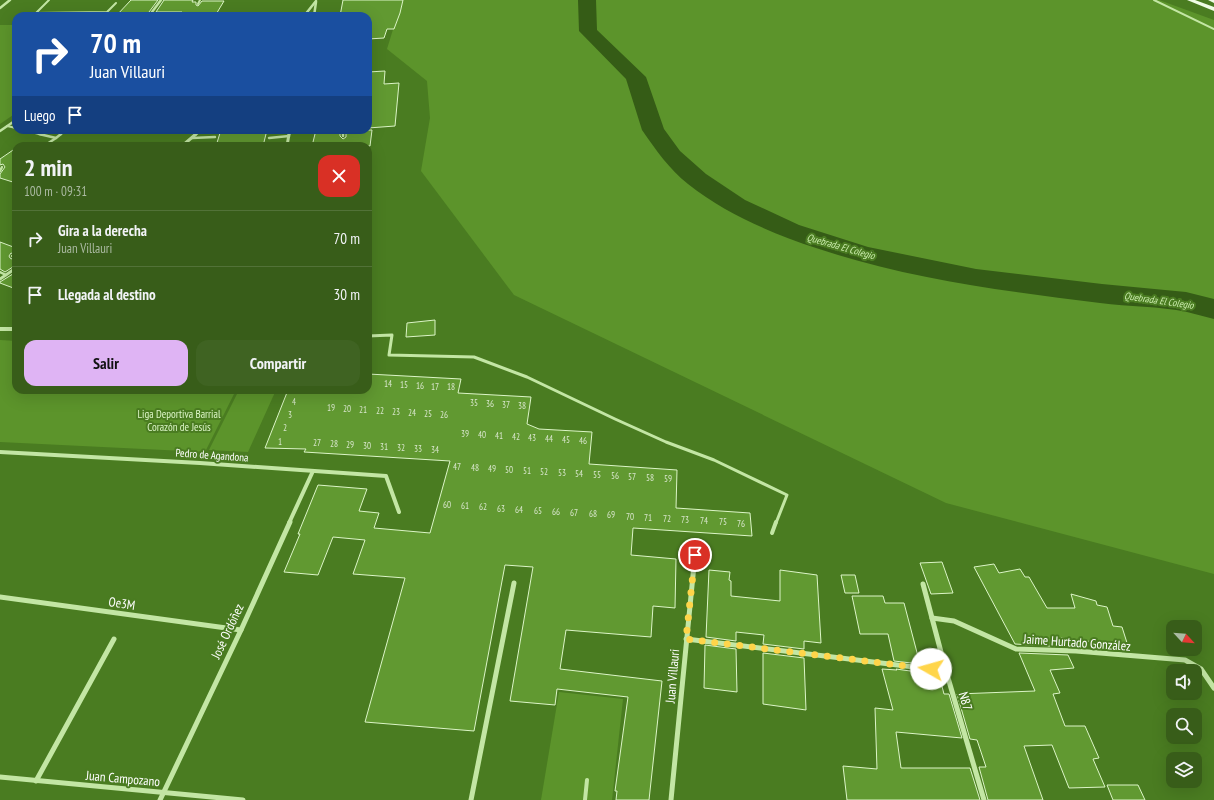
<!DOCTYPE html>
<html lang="es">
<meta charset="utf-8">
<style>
:root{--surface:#385d19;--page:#3f6322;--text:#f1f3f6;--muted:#abbaa2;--line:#527238;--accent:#dfb4f4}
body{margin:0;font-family:"PT Sans Narrow",sans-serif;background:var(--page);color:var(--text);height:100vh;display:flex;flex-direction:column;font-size:15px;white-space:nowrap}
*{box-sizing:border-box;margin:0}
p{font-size:13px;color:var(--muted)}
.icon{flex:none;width:22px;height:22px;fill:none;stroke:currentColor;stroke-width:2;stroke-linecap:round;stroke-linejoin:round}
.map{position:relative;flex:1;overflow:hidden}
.side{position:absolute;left:12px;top:142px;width:360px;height:252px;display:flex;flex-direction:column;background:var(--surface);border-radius:12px;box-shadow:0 4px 16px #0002}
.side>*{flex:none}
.guide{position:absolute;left:12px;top:12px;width:360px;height:122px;border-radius:12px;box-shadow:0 4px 16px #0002;background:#1a4fa0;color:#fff;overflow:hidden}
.needle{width:26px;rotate:116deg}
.buttons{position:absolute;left:1166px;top:620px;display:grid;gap:8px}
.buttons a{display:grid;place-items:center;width:36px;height:36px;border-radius:8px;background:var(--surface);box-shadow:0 4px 16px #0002;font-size:20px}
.pin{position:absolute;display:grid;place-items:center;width:34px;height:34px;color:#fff;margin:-17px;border:2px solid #fff;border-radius:50%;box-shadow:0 1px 4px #0007}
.me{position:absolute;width:44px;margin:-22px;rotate:277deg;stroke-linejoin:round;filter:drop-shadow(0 0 3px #0008)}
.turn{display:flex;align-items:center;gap:14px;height:84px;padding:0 12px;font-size:18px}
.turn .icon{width:52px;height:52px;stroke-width:2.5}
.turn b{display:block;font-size:28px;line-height:34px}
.then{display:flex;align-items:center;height:38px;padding:0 12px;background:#0003;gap:8px;font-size:15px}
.round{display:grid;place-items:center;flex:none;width:42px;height:42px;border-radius:12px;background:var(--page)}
.overview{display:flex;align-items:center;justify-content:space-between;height:68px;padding:0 12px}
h1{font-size:24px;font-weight:600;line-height:30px}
.action{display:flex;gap:8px;margin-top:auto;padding:8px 12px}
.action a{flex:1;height:46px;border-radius:12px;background:var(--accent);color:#111;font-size:16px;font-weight:600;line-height:46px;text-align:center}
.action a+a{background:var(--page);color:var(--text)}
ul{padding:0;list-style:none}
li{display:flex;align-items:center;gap:12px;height:56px;padding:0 12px;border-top:1px solid var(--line)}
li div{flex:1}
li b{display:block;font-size:15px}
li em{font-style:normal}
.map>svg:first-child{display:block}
.green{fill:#5c942b}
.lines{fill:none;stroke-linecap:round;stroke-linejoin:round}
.river{fill:#355c16;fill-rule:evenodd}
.building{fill:#619931;stroke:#dcf5c7}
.service-far3{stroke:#c3e6a4;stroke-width:2}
.service-far2{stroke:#c3e6a4;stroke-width:2.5}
.service-far1{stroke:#c3e6a4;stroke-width:3}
.service{stroke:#c3e6a4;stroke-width:4}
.minor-far3{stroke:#c3e6a4;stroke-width:2.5}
.minor-far2{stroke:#c3e6a4;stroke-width:3}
.minor-far1{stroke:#c3e6a4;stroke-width:4}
.minor{stroke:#c3e6a4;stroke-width:5}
.primary{fill:#effde5;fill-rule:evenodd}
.route{stroke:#ffd54a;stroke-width:7;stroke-dasharray:0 12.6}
.labels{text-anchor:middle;stroke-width:4;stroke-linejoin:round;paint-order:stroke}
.number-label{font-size:9px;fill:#d8e6cc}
.far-water-label{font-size:10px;font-style:italic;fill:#cdeeaf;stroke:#4a7c21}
.park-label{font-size:11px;fill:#dcf5c7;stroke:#4a7c21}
.street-label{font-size:11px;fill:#fff;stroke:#4a7c21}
.near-street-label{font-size:13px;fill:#fff;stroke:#4a7c21}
</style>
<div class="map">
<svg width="1214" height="800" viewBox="0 0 1214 800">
<rect width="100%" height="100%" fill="#4a7c21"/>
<g class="green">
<polygon points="402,0 1159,0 1214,20 1214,574 946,503 514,295 421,171 430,118 427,81 387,49"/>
<polygon points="0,25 16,25 16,113 0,124"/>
<polygon points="0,340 16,341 16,390 236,390 205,452 0,442"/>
<polygon points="239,390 276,390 248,452 209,450"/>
<polygon points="559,692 623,699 612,800 541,800"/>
</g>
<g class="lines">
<path class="river" d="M578,0H596L597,30L646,77L664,129L680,151L706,174L745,200L799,225L868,247L976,269L1102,284L1186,292L1214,299V319C1205,317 1196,314 1187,312C1159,306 1129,307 1100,303C1004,291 908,279 816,248C771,233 726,214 688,184C669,169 656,150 642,130L626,79L579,31Z"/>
</g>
<g class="building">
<polygon points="131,0 158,0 146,16 116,16"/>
<polygon points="164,0 193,0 192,2 196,2 196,5 198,6 202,1 224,1 215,16 183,16 184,14 182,12 156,12"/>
<polygon points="343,0 403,0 400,13 394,29 387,29 384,38 368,39 368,16 340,16"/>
<polygon points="385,71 384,84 399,83 395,126 368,128 368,72"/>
<polygon points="227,130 267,130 263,146 216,146 220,133 226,132"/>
<polygon points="316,130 340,130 340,136 343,139 346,137 346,130 372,130 370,146 312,146"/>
<polygon points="16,148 16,183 0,178 0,174 5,167 3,164 0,165 0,159"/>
<polygon points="0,242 16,248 16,255 11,253 9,256 10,258 16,261 16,265 5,272 0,269"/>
<polygon points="16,272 16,289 0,283 0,282"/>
<polygon points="435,320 435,335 406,337 407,323"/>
<polygon points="368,374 461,379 458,393 531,397 527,424 539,429 592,432 589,464 677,470 676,508 750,513 752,536 633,528 631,555 676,559 675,608 653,606 651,637 566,630 560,669 662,681 649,800 616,800 617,791 615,791 628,697 557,689 555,705 510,701 533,567 505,565 474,731 365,722 405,578 353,574 365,540 333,537 318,575 284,572 300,534 298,534 318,485 367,489 359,511 379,513 374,528 430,533 450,461 304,452 306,449 265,448 288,390 368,390"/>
<polygon points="942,562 953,593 931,594 920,563"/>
<polygon points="994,564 999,573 1020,569 1025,577 1029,577 1047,608 1075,608 1071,594 1096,601 1097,605 1107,607 1113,626 1122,627 1128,646 1061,638 1065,647 1015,644 974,567"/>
<polygon points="709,570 730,572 729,580 731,581 731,596 780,601 780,570 817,575 821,643 804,641 804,649 763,644 764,635 736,632 736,641 706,637"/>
<polygon points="841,575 855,575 859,593 845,593"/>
<polygon points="852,596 883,596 885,603 904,603 920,664 894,661 888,634 860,634"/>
<polygon points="705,645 736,649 737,692 704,688"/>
<polygon points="763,653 804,658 806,710 763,704"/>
<polygon points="1019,653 1068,655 1074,668 1050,670 1060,693 1053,694 1065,726 1085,726 1099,758 1093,759 1105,787 1069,788 1052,745 1024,746 1043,800 988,800 979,767 986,767 977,740 970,739 957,694 1035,691"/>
<polygon points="882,669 897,670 896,669 939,675 944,694 949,694 962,738 896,732 901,768 970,768 980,800 847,800 843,766 877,769 875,708 893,710"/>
<polygon points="1107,785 1138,785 1145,800 1113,800"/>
</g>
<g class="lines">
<g class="service-far3">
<polyline points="49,0 36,13 107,12 116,3"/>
<polyline points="1154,0 1214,29"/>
<polyline points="198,4 200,0"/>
<polyline points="151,14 182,14"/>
<polyline points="7,126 16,128"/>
<polyline points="23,130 43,135"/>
<polyline points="343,130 343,135"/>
<polyline points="200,131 216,130"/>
<polyline points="270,131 283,130"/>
<polyline points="60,135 66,130"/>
</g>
<g class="service-far2">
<polyline points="39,134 56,138 61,134"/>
<polyline points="343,134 343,136"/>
<polyline points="192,138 215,137"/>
<polyline points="269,138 289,136"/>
<polyline points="44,146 56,138"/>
<polyline points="188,146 207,144"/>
<polyline points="0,171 2,167"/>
<polyline points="16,214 14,219 16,221"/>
<polyline points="12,256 16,258"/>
<polyline points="0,272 6,275"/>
</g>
<polyline class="service-far1" points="368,336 392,335 389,355 474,357 527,377 615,419 666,442 714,460 787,495 776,523"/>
<g class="service">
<polyline points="772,533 776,522"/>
<polyline points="585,800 587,780"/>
</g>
<g class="minor-far3">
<polyline points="0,8 10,0"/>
<polyline points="149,16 161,0"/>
<polyline points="304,16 316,1"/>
<polyline points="314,16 316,2"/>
<polyline points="0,131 16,120"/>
<polyline points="195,135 201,130"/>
<polyline points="289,135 290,130"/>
</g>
<g class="minor-far2">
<polyline points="182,146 196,134"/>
<polyline points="287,146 289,134"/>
<polyline points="0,279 16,268"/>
</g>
<g class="minor-far1">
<polyline points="0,329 16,329"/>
<polyline points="0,452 200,463 386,476 399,512"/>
<polyline points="289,523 313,471"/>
</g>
<g class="minor">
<polyline points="923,584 946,671 984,800"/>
<polyline points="0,597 241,630"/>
<polyline points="932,618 954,621 1016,649 1076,651 1185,660 1201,669 1214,688"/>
<polyline points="686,639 946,671"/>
<polyline points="0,777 243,800"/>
<polyline points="36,781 114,639"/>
<polyline points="160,800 241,630 290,522"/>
<polyline points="471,800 514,583"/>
<polyline points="671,800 695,555"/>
</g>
<g class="primary">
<polygon points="1187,0 1195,0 1214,7 1214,11"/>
<polygon points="1208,0 1214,0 1214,3"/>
</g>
</g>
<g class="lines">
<polyline class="route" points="695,555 686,639 931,669"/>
</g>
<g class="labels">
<g class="number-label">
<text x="388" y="387">14</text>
<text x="404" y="388">15</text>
<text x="420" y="389">16</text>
<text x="435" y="390">17</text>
<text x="451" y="390">18</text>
<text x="294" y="405">4</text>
<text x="474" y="406">35</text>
<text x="490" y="407">36</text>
<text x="506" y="408">37</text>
<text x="522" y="409">38</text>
<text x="331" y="411">19</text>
<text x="347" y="412">20</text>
<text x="363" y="413">21</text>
<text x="380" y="414">22</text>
<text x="396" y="415">23</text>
<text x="412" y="416">24</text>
<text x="428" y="417">25</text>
<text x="290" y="418">3</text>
<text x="444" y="418">26</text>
<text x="285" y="431">2</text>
<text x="465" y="437">39</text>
<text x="482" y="438">40</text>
<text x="499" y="439">41</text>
<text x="516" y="440">42</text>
<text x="532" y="441">43</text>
<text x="549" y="442">44</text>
<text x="566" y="443">45</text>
<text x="583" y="444">46</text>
<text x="280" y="445">1</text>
<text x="317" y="446">27</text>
<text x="334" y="447">28</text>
<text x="350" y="448">29</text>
<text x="367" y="449">30</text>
<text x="384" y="450">31</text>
<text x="401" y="451">32</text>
<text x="418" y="452">33</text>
<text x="435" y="453">34</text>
<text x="457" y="470">47</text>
<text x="475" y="471">48</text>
<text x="492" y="472">49</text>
<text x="509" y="473">50</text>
<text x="527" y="474">51</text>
<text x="544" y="475">52</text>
<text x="562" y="476">53</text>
<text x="579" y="477">54</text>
<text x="597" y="478">55</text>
<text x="615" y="479">56</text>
<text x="632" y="480">57</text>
<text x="650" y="481">58</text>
<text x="668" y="482">59</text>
<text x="447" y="508">60</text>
<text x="465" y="509">61</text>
<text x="483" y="510">62</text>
<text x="501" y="512">63</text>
<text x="519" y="513">64</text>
<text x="538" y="514">65</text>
<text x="556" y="515">66</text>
<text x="574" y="516">67</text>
<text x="593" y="517">68</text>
<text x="611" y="518">69</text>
<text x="630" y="520">70</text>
<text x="648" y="521">71</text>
<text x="667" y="522">72</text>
<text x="685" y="523">73</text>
<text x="704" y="524">74</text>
<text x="723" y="525">75</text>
<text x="741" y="527">76</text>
</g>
<g class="far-water-label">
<text transform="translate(841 246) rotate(16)" y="4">Quebrada El Colegio</text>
<text transform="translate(1159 300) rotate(8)" y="4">Quebrada El Colegio</text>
</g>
<g class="park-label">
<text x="179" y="418">Liga Deportiva Barrial<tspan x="179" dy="13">Corazón de Jesús</tspan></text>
</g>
<g class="street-label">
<text transform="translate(212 455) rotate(4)" y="4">Pedro de Agandona</text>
</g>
<g class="near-street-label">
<text transform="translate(122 603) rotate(8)" y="5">Oe3M</text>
<text transform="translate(227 631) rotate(-65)" y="5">José Ordóñez</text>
<text transform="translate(1077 642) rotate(4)" y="5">Jaime Hurtado González</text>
<text transform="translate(672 676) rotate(-85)" y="5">Juan Villauri</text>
<text transform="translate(966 701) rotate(74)" y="5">N87</text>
<text transform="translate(123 778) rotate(5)" y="5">Juan Campozano</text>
</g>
</g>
</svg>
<div class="buttons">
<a><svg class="needle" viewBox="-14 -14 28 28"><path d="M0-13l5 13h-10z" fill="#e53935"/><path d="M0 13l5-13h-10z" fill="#abbaa2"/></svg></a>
<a><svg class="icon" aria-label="sound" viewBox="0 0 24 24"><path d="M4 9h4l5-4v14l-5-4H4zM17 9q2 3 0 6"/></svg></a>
<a><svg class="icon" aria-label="search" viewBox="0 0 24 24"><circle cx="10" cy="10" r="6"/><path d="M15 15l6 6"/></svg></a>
<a><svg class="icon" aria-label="layers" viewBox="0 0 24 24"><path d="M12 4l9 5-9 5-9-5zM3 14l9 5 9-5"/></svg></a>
</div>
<div class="pin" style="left:695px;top:555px;background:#d93025"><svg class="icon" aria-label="arrive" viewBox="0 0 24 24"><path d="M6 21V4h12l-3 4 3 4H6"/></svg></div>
<svg class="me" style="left:931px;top:669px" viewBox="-20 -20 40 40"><circle r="19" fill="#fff"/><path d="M0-13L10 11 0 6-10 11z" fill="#ffd54a"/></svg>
<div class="guide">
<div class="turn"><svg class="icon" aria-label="right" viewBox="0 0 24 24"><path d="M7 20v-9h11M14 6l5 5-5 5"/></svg><div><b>70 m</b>Juan Villauri</div></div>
<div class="then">Luego<svg class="icon" aria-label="arrive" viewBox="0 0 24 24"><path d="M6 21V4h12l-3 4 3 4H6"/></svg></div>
</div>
<section class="side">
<div class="overview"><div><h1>2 min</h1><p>100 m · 09:31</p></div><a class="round" style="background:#d93025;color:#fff"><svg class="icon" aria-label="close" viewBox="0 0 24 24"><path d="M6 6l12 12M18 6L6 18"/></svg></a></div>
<ul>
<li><svg class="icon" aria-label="right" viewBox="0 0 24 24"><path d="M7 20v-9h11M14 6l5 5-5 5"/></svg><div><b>Gira a la derecha</b><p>Juan Villauri</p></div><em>70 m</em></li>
<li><svg class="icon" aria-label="arrive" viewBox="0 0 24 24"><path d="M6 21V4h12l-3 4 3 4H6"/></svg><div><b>Llegada al destino</b></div><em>30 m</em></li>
</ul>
<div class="action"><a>Salir</a><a>Compartir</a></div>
</section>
</div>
